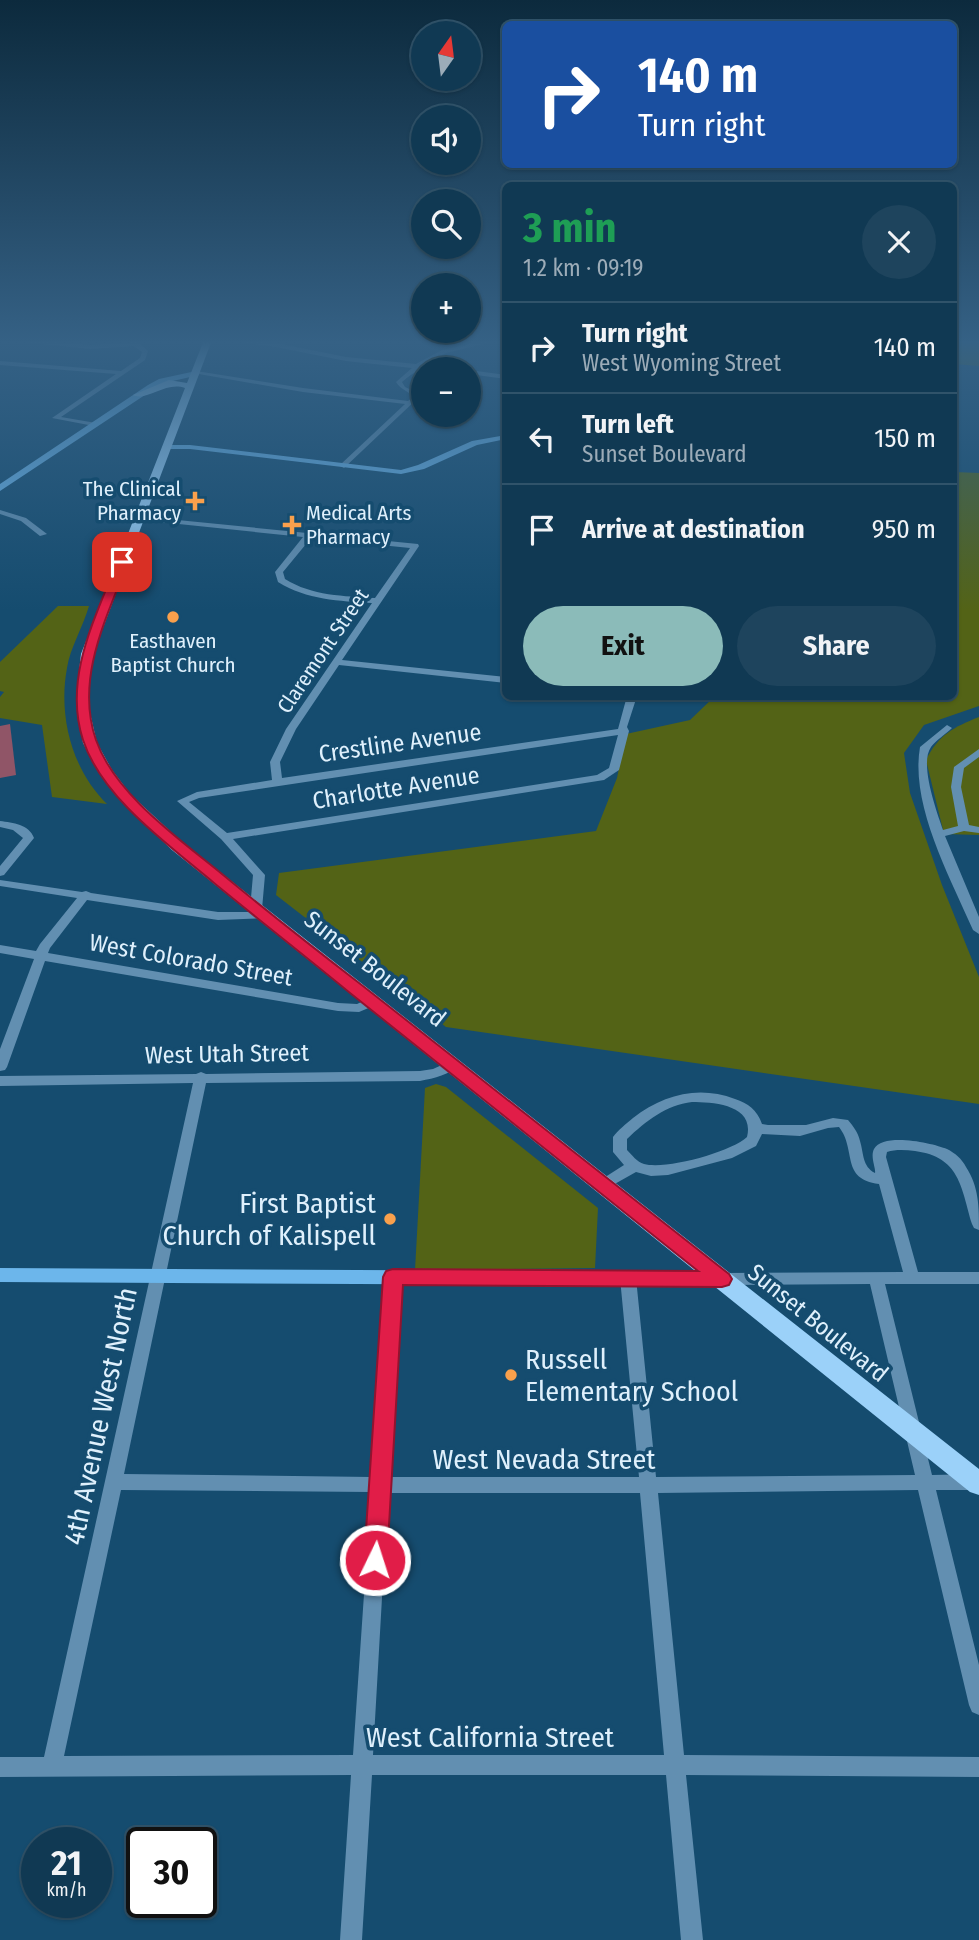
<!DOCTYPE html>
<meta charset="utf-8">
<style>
:root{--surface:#103953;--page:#1e445d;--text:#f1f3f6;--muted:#9cacb8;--line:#30536a;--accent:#8bbbb9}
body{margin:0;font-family:"Fira Sans Condensed",sans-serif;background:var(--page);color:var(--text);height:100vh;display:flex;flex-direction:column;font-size:26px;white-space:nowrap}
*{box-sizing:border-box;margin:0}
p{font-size:23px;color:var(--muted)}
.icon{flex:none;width:38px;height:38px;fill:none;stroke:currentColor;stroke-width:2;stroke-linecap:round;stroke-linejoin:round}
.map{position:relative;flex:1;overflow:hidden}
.sheet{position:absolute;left:502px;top:182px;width:455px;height:518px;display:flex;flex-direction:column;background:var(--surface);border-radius:10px;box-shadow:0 2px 5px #0004,0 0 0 2px var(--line)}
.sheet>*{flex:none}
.banner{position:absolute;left:502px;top:21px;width:455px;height:147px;border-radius:10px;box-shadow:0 2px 5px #0004,0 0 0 2px var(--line);background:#1a4fa0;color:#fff;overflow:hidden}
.needle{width:46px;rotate:14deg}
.tools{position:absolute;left:411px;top:21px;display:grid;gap:14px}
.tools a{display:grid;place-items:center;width:70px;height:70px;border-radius:50%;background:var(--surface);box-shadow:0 2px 5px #0004,0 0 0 2px var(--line);font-size:35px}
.speed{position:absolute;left:21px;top:1827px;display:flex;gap:14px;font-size:35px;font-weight:700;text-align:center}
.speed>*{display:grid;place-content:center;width:91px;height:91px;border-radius:50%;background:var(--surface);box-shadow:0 2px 5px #0004,0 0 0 2px var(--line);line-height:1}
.speed small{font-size:18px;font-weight:400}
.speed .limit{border:4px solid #111;border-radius:10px;background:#fff;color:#111}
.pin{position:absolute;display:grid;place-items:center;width:60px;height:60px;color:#fff;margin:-30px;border-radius:14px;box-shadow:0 4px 10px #0006}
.me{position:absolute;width:77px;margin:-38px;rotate:4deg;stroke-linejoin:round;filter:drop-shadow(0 0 5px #0008)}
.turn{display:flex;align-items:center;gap:24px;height:147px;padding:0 21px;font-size:32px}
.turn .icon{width:91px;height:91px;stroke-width:2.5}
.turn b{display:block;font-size:49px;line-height:60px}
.round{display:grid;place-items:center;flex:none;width:74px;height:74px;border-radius:37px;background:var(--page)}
.headline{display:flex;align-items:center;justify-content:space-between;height:119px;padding:0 21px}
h1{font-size:42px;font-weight:700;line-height:52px;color:#1e9e55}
.button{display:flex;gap:14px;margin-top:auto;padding:14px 21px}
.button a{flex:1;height:80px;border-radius:42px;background:var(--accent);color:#111;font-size:28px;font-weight:700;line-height:80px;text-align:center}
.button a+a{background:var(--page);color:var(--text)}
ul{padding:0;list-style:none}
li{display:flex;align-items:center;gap:21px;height:91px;padding:0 21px;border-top:2px solid var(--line)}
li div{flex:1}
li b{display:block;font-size:26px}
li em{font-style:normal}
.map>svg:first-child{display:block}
.green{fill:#536316}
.building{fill:#905567}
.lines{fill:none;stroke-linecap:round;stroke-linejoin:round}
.street{fill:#628fb1;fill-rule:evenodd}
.secondary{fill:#6cb6eb;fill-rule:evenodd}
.primary{fill:#9bd1f9;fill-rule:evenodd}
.route{fill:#e11d48;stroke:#92132f;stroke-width:2}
.poi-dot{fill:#f9a04c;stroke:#154c6f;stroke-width:2.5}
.labels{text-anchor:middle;stroke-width:7;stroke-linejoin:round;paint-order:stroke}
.far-poi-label{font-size:21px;fill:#dff0fc;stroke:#154c6f;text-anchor:end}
.far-street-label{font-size:21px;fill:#dff0fc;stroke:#154c6f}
.street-label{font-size:24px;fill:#dff0fc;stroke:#154c6f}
.near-poi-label{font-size:28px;fill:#dff0fc;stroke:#154c6f;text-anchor:end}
.near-street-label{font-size:28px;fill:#dff0fc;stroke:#154c6f}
</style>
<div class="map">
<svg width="979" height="1940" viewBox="0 0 979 1940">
<rect width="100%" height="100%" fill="#154c6f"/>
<g class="green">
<polygon points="954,340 979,340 979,366 954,364"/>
<polygon points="954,472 979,473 979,706 924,725 904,753 910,793 942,885 979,977 979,1104 446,1027 276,895 279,873 596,831 617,778 626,734 690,720 714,697 954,696"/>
<path d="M58,606H89C83,627 70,648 67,668C58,716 72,770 107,804L52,797L42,725L0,718V697L4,692L0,691V662Z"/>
<path d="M979,717V835L944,834L926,760C938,735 954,727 979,717Z"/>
<polygon points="436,1084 446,1087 598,1208 595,1268 415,1270 425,1088"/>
</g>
<polygon class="building" points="10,724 16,775 0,778 0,726"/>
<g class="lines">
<g class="street">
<polygon points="4,340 22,340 90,345 130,343 127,340 139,343 148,351 145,360 61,417 96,423 97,424 94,426 52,418 116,374 0,365 0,361 121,371 140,358 142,352 134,346 90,349"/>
<path d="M226,340L276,343L346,357L416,364L442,350L490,340H500L446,353L423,365L443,367L446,369C422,369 421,366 402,382L405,387L416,392L418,398L344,468L340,466L341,464L405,404L303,392L193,373L196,371L303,388L408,401L413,397C409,391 401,390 396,382L412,368L346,361L276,347Z"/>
<polygon points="469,370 506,375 506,379 469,374"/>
<polygon points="0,510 26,518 47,534 40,536 21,521 0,514"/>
<path d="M137,516L418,544L419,546L342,660L506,677V683L339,665L296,729L280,762L282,778L618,729L627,696H637L627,727L629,731L619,770L604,780L233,839L265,875L262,909L256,912L270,914L272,916L270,918L218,920L87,900L50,948L48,953L338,1003L357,1004L370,998H378L380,1001L378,1004L359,1012L338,1011L45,961L7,1067L5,1070L0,1071V1049L34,959L0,953V945L36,951L40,944L77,898L0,886V880L82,892L86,891L91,893L218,912H256L250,909L253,875L221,839L177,801L197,792L272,780L270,762L286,729L372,603C339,601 307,600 278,582L275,572L303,537L140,520H137ZM311,538L410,548L375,598C344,596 312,596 285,579L283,572ZM618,735L609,768L597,775L227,833L189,802L199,798Z"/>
<path d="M947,725L952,728C946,734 936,740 931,747C919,764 937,812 943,830L958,826L951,787L954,767L979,749V757L964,768L961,787L969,825L979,827V833L964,831L945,836L979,917V934L973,930C950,877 910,805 920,747Z"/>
<path d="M0,821C13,823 29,824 34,838L4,875L0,876V866L23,838L13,830L0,827Z"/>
<path d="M453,1060L458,1061L460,1064C449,1075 435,1078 420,1081L206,1083L124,1474L372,1477L385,1277L388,1273L393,1271L398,1273L401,1277L389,1477H639L620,1278L623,1274L628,1272L633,1274L636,1278L656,1477L915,1475L870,1284L722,1285L717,1283L714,1279L717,1275L722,1273L903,1272L879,1184C840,1179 857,1150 839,1127L828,1128L800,1136L762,1134L756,1146L732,1158L668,1175L651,1176L636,1172L604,1190L599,1189L597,1185L599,1181L624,1165L613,1152V1137C618,1130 626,1124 633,1118C663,1095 698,1085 735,1099C748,1103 757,1110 762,1124L768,1125H806L833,1118L848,1120C853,1126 858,1132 860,1141C864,1154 862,1166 875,1173C876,1168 870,1157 874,1149C883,1132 933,1143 947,1149C955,1153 962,1159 966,1167C979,1187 979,1207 979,1230L974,1228L972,1224C961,1187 960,1157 915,1151C906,1150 896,1149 887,1152L886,1157L918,1272H979V1284H885L932,1475L979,1474V1490H936L979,1665V1715L972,1712L969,1705L918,1490L658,1493L684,1755L979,1757V1777L686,1775L703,1940H681L666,1775H372L362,1940H340L351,1775L0,1777V1757H44L193,1083L0,1086V1076L196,1074L201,1072L206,1074L420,1071L433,1069ZM692,1102C714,1102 755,1105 747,1137C731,1152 666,1170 644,1164C637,1162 632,1155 627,1150V1139C646,1121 666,1105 692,1102ZM121,1490L371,1492L353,1755L64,1756ZM388,1493H640L664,1755H373Z"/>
</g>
<g class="secondary">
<polygon points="196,371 199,375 164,383 154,389 0,491 0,484 148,385 159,379"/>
<polygon points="506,435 506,439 477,445 424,469 401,474 190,449 166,449 162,447 166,445 190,445 401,470 418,465 472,441"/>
<polygon points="0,1268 722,1272 728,1274 731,1279 728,1284 722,1286 0,1282"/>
</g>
<path class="primary" d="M204,340H212L93,654L89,691L90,713L97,743L112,770L131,795L183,843L979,1469V1495L970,1492L172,850L121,801L98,771L83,743L76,698L81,654L185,388C165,381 147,402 133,395L169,380L187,383Z"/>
</g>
<linearGradient id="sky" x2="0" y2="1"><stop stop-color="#0c2a3d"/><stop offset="0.56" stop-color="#356185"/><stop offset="1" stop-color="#356185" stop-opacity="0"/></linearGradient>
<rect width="979" height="611" fill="url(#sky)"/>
<path class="route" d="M122,559L128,562C106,619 75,679 96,740C115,794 178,838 222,874C268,912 315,949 363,986C485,1082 607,1178 729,1274L732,1279L729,1285L722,1287L403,1285L387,1560L384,1568L375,1571L367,1568L364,1560L383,1277L386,1271L393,1269L698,1271C582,1178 466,1085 350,993C305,956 259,920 214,883C169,845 102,798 83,740C63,678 95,619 117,562Z"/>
<g class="poi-dot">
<path d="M191.5 490.5h7v7h7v7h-7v7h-7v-7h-7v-7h7z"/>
<path d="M288.5 514.5h7v7h7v7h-7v7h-7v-7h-7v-7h7z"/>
<circle cx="173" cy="617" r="7"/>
<circle cx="390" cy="1219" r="7"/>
<circle cx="511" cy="1375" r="7"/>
</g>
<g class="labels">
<g class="far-poi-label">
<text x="181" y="496">The Clinical<tspan x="181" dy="24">Pharmacy</tspan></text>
<text x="306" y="520" text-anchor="start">Medical Arts<tspan x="306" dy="24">Pharmacy</tspan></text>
<text x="173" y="648" text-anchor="middle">Easthaven<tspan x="173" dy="24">Baptist Church</tspan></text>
</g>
<g class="far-street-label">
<text transform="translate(323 651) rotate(-56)" y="7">Claremont Street</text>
</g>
<g class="street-label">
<text transform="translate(400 743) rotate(-8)" y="8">Crestline Avenue</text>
<text transform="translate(396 788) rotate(-9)" y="8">Charlotte Avenue</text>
<text transform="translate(191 960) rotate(10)" y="8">West Colorado Street</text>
<text transform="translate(375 969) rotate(38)" y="8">Sunset Boulevard</text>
<text transform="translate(227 1054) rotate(-1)" y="8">West Utah Street</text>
<text transform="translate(818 1323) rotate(39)" y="8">Sunset Boulevard</text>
</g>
<g class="near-poi-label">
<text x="376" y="1213">First Baptist<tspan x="376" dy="32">Church of Kalispell</tspan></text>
<text x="525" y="1369" text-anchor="start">Russell<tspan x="525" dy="32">Elementary School</tspan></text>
</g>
<g class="near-street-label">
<text transform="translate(100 1416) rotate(-78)" y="10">4th Avenue West North</text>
<text x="544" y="1469">West Nevada Street</text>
<text x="490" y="1747">West California Street</text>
</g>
</g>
</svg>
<div class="tools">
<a><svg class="needle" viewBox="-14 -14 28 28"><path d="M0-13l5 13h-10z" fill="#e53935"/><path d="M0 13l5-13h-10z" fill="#9cacb8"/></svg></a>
<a><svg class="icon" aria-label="sound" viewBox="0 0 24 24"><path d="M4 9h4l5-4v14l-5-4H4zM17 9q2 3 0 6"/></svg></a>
<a><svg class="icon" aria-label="search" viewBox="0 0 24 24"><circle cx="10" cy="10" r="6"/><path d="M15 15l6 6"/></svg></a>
<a>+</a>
<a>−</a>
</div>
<div class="speed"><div>21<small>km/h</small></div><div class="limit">30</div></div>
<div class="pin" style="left:122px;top:562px;background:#d93025"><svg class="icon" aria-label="arrive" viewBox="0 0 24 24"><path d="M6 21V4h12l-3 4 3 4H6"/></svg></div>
<svg class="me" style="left:375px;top:1560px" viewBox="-20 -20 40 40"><circle r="17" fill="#e11d48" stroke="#fff" stroke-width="3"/><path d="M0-11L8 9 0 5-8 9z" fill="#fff"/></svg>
<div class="banner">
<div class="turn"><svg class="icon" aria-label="right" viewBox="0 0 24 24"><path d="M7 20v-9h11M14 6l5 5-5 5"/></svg><div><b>140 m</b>Turn right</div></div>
</div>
<section class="sheet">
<div class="headline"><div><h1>3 min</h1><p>1.2 km · 09:19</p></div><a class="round"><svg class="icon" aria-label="close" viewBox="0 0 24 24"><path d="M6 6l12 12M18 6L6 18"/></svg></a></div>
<ul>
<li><svg class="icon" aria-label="right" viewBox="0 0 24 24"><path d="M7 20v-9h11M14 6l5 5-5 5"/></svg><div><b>Turn right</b><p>West Wyoming Street</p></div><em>140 m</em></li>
<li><svg class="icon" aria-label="left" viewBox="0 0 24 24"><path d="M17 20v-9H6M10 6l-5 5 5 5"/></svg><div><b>Turn left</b><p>Sunset Boulevard</p></div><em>150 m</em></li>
<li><svg class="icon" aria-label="arrive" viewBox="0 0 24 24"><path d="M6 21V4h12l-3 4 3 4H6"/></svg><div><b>Arrive at destination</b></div><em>950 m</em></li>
</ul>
<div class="button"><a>Exit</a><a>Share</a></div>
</section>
</div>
